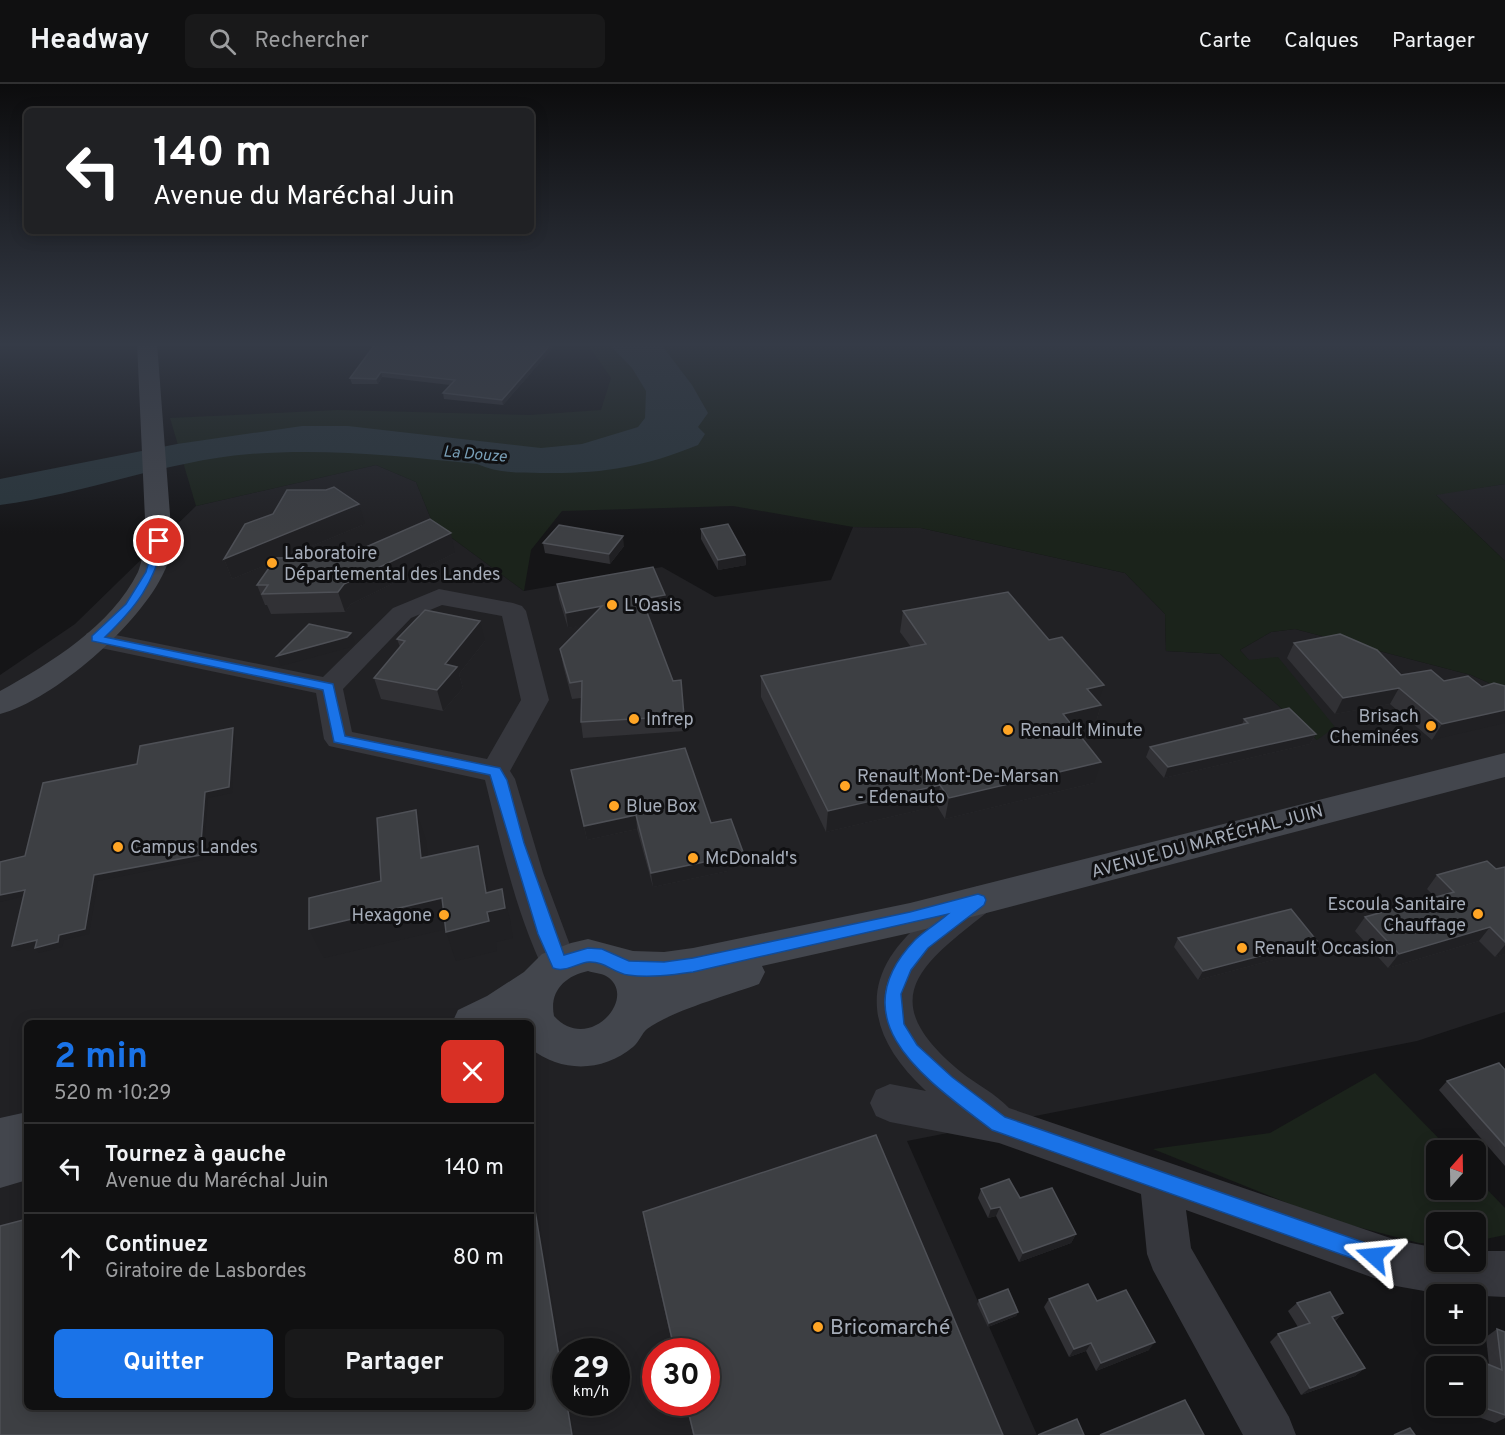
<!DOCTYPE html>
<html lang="fr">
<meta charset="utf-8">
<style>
:root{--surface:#101011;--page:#19191a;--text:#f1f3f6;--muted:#9c9d9f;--line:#303031;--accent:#1a73e8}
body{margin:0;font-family:Overpass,sans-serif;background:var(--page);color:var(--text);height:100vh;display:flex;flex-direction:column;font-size:22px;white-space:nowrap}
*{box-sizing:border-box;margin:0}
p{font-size:20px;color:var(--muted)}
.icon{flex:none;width:33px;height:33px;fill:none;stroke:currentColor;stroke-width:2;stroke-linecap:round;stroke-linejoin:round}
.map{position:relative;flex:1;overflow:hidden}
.panel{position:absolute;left:24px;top:936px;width:510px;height:390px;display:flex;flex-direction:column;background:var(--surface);border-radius:9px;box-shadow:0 3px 15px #0003,0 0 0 2px var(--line)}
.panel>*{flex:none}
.top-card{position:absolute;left:24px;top:24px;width:510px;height:126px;border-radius:9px;box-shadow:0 3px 15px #0003,0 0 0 2px var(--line);background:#202124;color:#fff;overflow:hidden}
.needle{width:39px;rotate:20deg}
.buttons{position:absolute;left:1426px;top:1056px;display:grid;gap:12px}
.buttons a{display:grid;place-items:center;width:60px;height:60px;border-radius:9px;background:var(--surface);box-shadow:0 3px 15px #0003,0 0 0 2px var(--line);font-size:30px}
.speed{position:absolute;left:552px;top:1254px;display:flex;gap:12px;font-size:30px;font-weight:700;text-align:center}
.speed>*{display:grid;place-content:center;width:78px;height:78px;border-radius:50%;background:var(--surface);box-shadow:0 3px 15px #0003,0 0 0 2px var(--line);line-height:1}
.speed small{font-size:15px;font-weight:400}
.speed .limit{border:9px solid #d22;background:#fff;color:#111}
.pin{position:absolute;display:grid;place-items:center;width:51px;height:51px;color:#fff;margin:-26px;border:3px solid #fff;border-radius:50%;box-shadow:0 2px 6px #0007}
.me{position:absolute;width:66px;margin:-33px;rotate:288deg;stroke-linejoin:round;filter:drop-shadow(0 0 4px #0008)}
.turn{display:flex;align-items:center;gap:21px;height:126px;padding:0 30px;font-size:27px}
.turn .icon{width:78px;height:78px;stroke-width:2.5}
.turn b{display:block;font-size:42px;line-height:51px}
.round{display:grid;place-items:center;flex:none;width:63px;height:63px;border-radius:9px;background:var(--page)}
.headline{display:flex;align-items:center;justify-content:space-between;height:102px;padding:0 30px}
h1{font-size:36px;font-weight:700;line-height:45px;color:var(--accent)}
.primary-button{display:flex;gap:12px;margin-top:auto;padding:12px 30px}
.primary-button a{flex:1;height:69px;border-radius:9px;background:var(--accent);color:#fff;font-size:24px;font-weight:700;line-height:69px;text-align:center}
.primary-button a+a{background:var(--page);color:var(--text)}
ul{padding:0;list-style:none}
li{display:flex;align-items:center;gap:18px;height:90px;padding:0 30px;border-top:2px solid var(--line)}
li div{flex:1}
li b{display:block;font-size:22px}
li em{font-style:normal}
header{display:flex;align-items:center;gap:36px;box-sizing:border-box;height:84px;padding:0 30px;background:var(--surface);border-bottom:2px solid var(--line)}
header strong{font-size:28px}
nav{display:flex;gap:33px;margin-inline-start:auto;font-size:21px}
.search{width:420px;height:54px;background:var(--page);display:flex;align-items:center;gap:15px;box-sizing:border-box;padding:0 21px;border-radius:9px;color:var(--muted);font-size:22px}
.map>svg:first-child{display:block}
.built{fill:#212124;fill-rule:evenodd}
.green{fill:#1b231b}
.water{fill:#2a363c}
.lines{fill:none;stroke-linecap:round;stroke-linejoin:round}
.street{fill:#36373d;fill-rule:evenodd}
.secondary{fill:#43464d;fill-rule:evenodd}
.wall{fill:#313135}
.shaded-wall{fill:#202023}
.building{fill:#3d3f43;stroke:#4e5056;stroke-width:1.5}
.route{fill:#1a73e8;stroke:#114b97;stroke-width:1.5}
.poi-dot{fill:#ffa525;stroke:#101012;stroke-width:2}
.labels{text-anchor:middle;stroke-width:6;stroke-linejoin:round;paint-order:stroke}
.far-water-label{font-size:16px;font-style:italic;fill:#799fb7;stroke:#101012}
.poi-label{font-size:18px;fill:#a6adb9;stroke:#101012;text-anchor:start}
.street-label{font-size:18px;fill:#a6adb9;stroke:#101012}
.near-poi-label{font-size:21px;fill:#a6adb9;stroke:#101012;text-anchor:start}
</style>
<header>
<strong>Headway</strong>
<div class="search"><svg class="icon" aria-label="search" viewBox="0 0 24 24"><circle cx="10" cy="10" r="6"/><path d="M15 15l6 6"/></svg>Rechercher</div>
<nav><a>Carte</a><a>Calques</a><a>Partager</a></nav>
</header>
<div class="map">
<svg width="1505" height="1351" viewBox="0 0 1505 1351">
<rect width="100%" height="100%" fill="#151517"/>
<g class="built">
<path d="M376,381L416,398L433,440L524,507L662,483L715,513L831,496L853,443L921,444L1125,489L1165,530L1166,567L1220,570L1317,656L1240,566L1271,548L1295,545L1471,591L1505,606V928L1417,957L907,1057L1037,1351H0V591L75,540L196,422ZM27,939H531V1323H27ZM566,1268H616V1318H566ZM656,1268H706V1318H656Z"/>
<polygon points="1505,400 1505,477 1435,410"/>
</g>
<g class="green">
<polygon points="587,259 1505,259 1505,400 1436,411 1505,477 1505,606 1471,591 1295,545 1271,548 1240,566 1249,576 1278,573 1335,643 1317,656 1220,570 1166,567 1165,530 1125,489 921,444 853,443 733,422 562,427 531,466 524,507 433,440 416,398 376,381 196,422 170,334 338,326 530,331 601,326 611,294"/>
<polygon points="1375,989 1450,1066 1437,1066 1437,1106 1476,1106 1476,1094 1505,1124 1505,1151 1476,1157 1476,1138 1437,1138 1437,1160 1419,1159 1327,1135 1153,1065 1270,1049"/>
</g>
<path class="water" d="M608,259H660L692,301L708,329L698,343L705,350L698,361C642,384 600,390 540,389C519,389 497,389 477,380C401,372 326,364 250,370C165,377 84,410 0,421V395L177,360L302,342H348L541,364L582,360L638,343L645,334L646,307L632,284Z"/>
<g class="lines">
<g class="street">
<path d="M439,505L513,519L522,522L526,527L549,616L510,687L515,695L543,789L577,880L572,891L559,895L546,891C516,830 501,761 485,696L329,662L324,655L316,609L96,563L87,561L83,555L87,549L96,547L323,593L393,524ZM442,521L502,532L521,616L487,675L352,648L343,605L411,534Z"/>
<path d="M978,802L990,806L995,816L990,826C920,881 872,915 961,988C976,1000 996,1010 1009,1024L1396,1156L1437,1164V1178H1476V1167H1505V1213L1441,1210L1396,1202L1186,1126L1191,1164L1289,1333L1296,1351H1243L1153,1186L1147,1170L1141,1110L999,1059L890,1038L876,1032L870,1019L876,1006L890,1000L926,1007C861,947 858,886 931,831C946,820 961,808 978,802Z"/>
</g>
<g class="secondary">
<path d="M137,259H157L172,457C169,467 169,479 164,488C141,539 54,616 0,630V607C51,579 111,542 138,488C142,478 143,467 146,457Z"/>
<path d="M1505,669V693L910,849L762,882L765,888L759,900C729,911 671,927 647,945C642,949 639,958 633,963C603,988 562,989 531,965V939H452L458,926L487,912L524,888L542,870L571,859L588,855L633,867L664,868L693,864L910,819ZM588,887C594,889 601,889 606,892C640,912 589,971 554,932C549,907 565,892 588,887Z"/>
<polygon points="27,1028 27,1096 0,1104 0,1034"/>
</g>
</g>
<g class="wall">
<polygon points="376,259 557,259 503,321 444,315 443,309 450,301 382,293 378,300 352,300 350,294"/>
<polygon points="365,440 283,474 343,473 455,469 351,520 345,528 271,530 267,521 265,521 257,501 273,478 232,495 224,475"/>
<polygon points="701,445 745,471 746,481 718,486 701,455"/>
<polygon points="543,459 624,462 610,480 545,469"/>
<polygon points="557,500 666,527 648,530 684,632 685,647 583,654 581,638 581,614 572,615 563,581 560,565 583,541 568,544 559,515"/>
<polygon points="903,527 1098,618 1101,621 1095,642 1076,646 1094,699 945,735 937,722 826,748 761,613 761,592 911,563 900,548"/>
<polygon points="397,555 485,557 459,590 463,604 443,627 381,615 374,594 400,563"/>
<polygon points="1294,559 1401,591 1482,603 1432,656 1390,620 1335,630 1287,574"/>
<polygon points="1244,635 1316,650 1310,660 1164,694 1146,673 1150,663 1242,641"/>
<polygon points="571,686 711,739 743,768 743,782 728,785 728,787 653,803 637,745 587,756"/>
<polygon points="1505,783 1505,870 1495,873 1479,857 1388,884 1355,847 1365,833 1435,813 1427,805 1437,791 1496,785"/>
<polygon points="1178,854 1317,857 1311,866 1198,896 1174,863"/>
<polygon points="1505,986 1505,1082 1439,1006 1447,997"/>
<polygon points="981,1105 1020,1114 1076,1150 1071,1159 1019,1178 996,1132 988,1134 978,1114"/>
<polygon points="643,1128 1003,1351 693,1351 685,1318 706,1318 706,1268 674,1268 646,1145"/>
<polygon points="1049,1215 1097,1217 1149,1266 1096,1287 1086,1267 1069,1273 1044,1223"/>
<polygon points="979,1216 1018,1228 1016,1232 988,1243 977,1220"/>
<polygon points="1297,1219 1343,1229 1335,1237 1365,1284 1355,1292 1301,1311 1270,1258 1278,1250 1298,1243 1288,1227"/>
<polygon points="1497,1245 1505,1248 1505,1334 1495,1339 1473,1331 1472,1322 1476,1322 1476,1282 1472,1282 1480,1277 1489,1281 1486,1253"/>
</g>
<g class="shaded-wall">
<polygon points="552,259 557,259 503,321 502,316"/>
<polygon points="381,288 382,293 378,300 376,295"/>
<polygon points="359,420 365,440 232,495 224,475"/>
<polygon points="451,449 455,469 351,520 345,528 338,508 344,500"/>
<polygon points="623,452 624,462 610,480 609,470"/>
<polygon points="745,471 746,481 718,486 718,476"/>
<polygon points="665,511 666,527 644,531 642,515"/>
<polygon points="602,522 604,538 568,544 566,529"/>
<polygon points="480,537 485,557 459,590 463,604 443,627 437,606 445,580"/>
<polygon points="351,549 355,559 351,563 281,582 277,572"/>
<polygon points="1104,601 1097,622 1087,605"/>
<polygon points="1399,604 1390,620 1335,630 1343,614"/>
<polygon points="1101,621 1095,642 1057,651 1063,630"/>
<polygon points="1505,626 1505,639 1432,656 1442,640"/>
<polygon points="233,644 235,649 232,709 208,714 203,776 98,797 89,850 64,856 62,863 39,869 35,864 59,851 94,791 205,708"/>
<polygon points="1316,650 1310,660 1164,694 1168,683"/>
<polygon points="1101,678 1094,699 945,735 949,714"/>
<polygon points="940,701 937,722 826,748 828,727"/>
<polygon points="416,726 426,756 432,804 421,774"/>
<polygon points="636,731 637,745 587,756 584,742"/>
<polygon points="478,762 486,792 492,827 502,805 510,835 513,854 496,858 497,867 456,877 446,848 486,809"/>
<polygon points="743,768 743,782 728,785 728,787 653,803 651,789"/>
<polygon points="25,806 29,811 0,818 0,811"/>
<polygon points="442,814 451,844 324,874 309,845"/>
<polygon points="1490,843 1479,857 1388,884 1399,870"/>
<polygon points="37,856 41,861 17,867 12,862"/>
<polygon points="1317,857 1311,866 1198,896 1203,887"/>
<polygon points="1505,861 1505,870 1495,873"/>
<polygon points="531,1087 566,1297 566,1314 531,1102"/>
<polygon points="1000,1123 996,1132 988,1134 991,1125"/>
<polygon points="1076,1150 1071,1159 1019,1178 1023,1169"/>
<polygon points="1018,1228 1016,1232 988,1243 989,1239"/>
<polygon points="1343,1229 1334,1237 1332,1233"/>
<polygon points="1155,1258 1149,1266 1096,1287 1101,1279"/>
<polygon points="1091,1259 1086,1267 1069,1273 1074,1265"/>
<polygon points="1365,1284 1355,1292 1301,1311 1310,1304"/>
<polygon points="566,1318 569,1318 574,1351 572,1351"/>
</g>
<g class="building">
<polygon points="376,259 552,259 502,316 443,309 455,296 381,288 376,295 350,294"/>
<polygon points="334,403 359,420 224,475 245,440 273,430 287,406 326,406"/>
<polygon points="430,435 451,449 344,500 338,508 262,510 268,501 257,501 276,474 343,473"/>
<polygon points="728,440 745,471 718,476 701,445"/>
<polygon points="559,441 623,452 609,470 543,459"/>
<polygon points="653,483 665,511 642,515 673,597 681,596 684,632 581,638 582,597 570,599 560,565 602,522 566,529 557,500"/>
<polygon points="1008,508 1049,556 1062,553 1104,601 1087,605 1101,621 1063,630 1101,678 949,714 940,701 828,727 761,592 926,560 903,527"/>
<polygon points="425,526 480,537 445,580 457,583 437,606 374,594 405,557 397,555"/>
<polygon points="309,540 351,549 347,553 277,572"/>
<polygon points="1340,550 1377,566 1401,591 1431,586 1444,597 1468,592 1482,603 1494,599 1505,602 1505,626 1442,640 1399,604 1343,614 1294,559"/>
<polygon points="1289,624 1316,650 1168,683 1150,663 1248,639 1244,635"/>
<polygon points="233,644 229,703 205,708 200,771 94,791 85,845 59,851 58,858 35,864 37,856 12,862 25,806 0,811 0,778 25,772 43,699 137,680 140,662"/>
<polygon points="685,664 711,739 731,735 743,768 727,771 728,773 651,789 636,731 584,742 571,686"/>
<polygon points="416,726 421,774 478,762 486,809 502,805 505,824 487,828 489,837 446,848 442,814 309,845 309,814 381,797 377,734"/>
<polygon points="1487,777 1496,785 1505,783 1505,858 1490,843 1399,870 1365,833 1454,808 1437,791"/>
<polygon points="1291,825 1317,857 1203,887 1178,854"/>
<polygon points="1499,979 1505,986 1505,1062 1447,997"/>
<polygon points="876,1051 1003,1351 694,1351 686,1318 706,1318 706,1268 675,1268 643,1128"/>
<polygon points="1009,1095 1020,1114 1052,1104 1076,1150 1023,1169 1000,1123 991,1125 981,1105"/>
<polygon points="531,1102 572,1351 0,1351 0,1142 27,1135 27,1323 531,1323"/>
<polygon points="1088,1200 1097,1217 1126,1206 1155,1258 1101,1279 1091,1259 1074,1265 1049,1215"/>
<polygon points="1008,1205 1018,1228 989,1239 979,1216"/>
<polygon points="1330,1208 1343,1229 1332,1233 1365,1284 1310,1304 1278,1250 1310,1239 1297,1219"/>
<polygon points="1497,1245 1505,1248 1505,1331 1485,1324 1480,1277 1502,1286"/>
<polygon points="1185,1316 1204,1351 1100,1351"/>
<polygon points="1077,1335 1084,1351 1038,1351"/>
<polygon points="1410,1344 1415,1351 1394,1351"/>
</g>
<linearGradient id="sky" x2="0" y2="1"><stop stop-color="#0c0c0d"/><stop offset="0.58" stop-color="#353b47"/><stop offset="1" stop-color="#353b47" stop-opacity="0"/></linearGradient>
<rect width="1505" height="449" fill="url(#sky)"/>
<path class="route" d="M155,455L164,457C153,501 137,522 105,553L333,600L345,652L500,684L507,696L524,759L564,871L588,864L602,865L629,877L664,878L693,874L910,828L978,810L984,812L986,816L984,821L928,864L911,886L901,910L904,940L917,961L952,993L1005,1033L1374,1162L1382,1165L1385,1172L1382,1179L1374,1182L992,1046C930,998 836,938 915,856C925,846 938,839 948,830L693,888C672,891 649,894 628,891C614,889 604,877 589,878C577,879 565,889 553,884L538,850L490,691L334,658L323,606L92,557V552L126,520L146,488Z"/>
<g class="poi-dot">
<circle cx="272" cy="479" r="6"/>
<circle cx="612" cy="521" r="6"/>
<circle cx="634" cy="635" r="6"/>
<circle cx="1431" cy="642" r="6"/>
<circle cx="1008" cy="646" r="6"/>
<circle cx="845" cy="702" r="6"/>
<circle cx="614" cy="722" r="6"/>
<circle cx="118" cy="763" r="6"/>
<circle cx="693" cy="774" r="6"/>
<circle cx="1478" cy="830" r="6"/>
<circle cx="444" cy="831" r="6"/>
<circle cx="1242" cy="864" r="6"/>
<circle cx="818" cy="1243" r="6"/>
</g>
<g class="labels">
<g class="far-water-label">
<text transform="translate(475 369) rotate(5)" y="6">La Douze</text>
</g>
<g class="poi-label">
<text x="284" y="475">Laboratoire<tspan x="284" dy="21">Départemental des Landes</tspan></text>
<text x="624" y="527">L'Oasis</text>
<text x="1419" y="638" text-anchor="end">Brisach<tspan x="1419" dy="21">Cheminées</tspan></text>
<text x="646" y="641">Infrep</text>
<text x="1020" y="652">Renault Minute</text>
<text x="857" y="698">Renault Mont-De-Marsan<tspan x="857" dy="21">- Edenauto</tspan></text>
<text x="626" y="728">Blue Box</text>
<text x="130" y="769">Campus Landes</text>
<text x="705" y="780">McDonald's</text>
<text x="1466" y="826" text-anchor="end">Escoula Sanitaire<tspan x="1466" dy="21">Chauffage</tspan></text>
<text x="432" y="837" text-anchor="end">Hexagone</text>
<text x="1254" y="870">Renault Occasion</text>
</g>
<g class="street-label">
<text transform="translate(1207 757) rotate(-15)" y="6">AVENUE DU MARÉCHAL JUIN</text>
</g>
<g class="near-poi-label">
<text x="830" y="1250">Bricomarché</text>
</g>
</g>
</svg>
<div class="buttons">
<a><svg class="needle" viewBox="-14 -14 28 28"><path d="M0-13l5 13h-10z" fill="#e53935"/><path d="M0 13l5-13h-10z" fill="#9c9d9f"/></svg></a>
<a><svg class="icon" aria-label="search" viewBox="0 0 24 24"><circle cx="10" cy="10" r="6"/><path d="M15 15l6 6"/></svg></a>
<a>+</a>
<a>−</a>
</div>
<div class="speed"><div>29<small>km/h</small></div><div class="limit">30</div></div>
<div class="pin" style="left:159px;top:457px;background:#d93025"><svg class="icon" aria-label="arrive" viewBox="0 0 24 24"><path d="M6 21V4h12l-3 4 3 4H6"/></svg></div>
<svg class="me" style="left:1374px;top:1172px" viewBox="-20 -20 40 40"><path d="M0-17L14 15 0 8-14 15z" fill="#1a73e8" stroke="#fff" stroke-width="4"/></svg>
<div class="top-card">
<div class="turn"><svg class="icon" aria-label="left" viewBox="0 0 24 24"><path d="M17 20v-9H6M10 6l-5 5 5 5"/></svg><div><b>140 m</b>Avenue du Maréchal Juin</div></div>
</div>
<section class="panel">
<div class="headline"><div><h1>2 min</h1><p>520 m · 10:29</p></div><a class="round" style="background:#d93025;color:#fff"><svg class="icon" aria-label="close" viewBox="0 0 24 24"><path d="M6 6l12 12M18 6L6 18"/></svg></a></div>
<ul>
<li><svg class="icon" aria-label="left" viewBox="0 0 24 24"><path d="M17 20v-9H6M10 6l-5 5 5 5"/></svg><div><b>Tournez à gauche</b><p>Avenue du Maréchal Juin</p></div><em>140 m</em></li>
<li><svg class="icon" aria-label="ahead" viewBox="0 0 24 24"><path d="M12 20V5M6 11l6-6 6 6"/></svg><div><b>Continuez</b><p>Giratoire de Lasbordes</p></div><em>80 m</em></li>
</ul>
<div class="primary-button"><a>Quitter</a><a>Partager</a></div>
</section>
</div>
